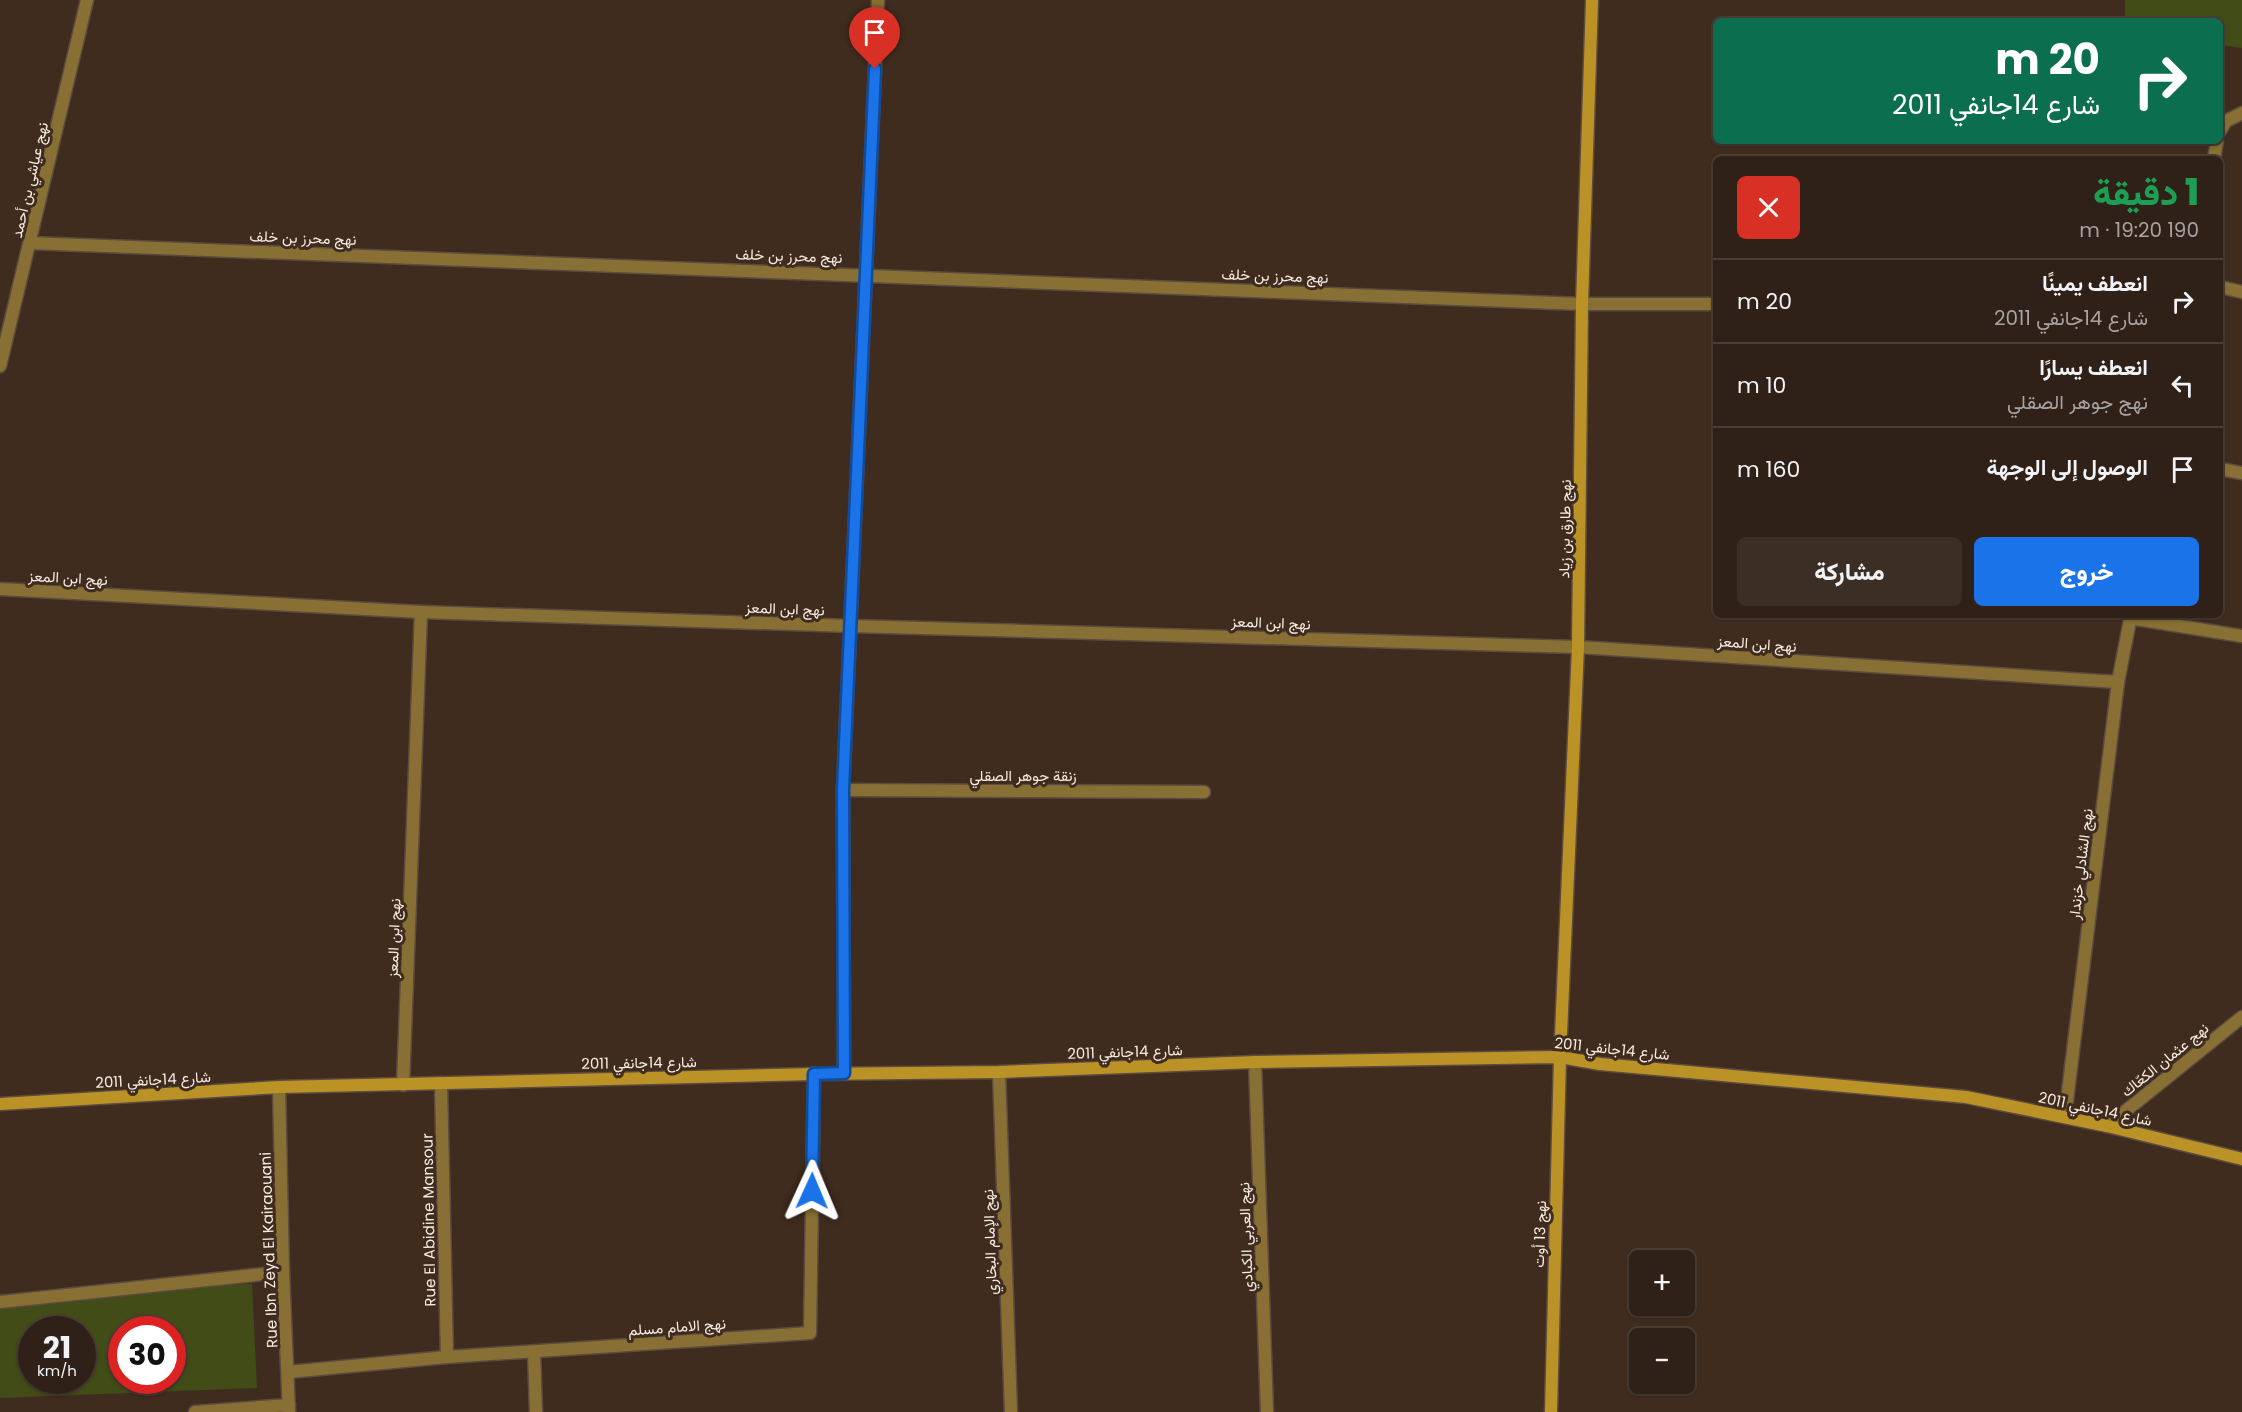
<!DOCTYPE html>
<html lang="ar">
<meta charset="utf-8">
<style>
:root{--surface:#2f2117;--page:#3b2e24;--text:#f1f3f6;--muted:#a7a3a1;--line:#4a3e36;--accent:#1a73e8}
body{margin:0;font-family:Poppins,Vazirmatn,sans-serif;background:var(--page);color:var(--text);direction:rtl;height:100vh;display:flex;flex-direction:column;font-size:22px;white-space:nowrap}
*{box-sizing:border-box;margin:0}
p{font-size:20px;color:var(--muted)}
.icon{flex:none;width:33px;height:33px;fill:none;stroke:currentColor;stroke-width:2;stroke-linecap:round;stroke-linejoin:round}
.map{position:relative;flex:1;overflow:hidden;direction:ltr}
.panel{position:absolute;left:1713px;top:156px;width:510px;height:462px;display:flex;flex-direction:column;background:var(--surface);border-radius:9px;box-shadow:0 2px 4px #0004,0 0 0 2px var(--line);direction:rtl}
.panel>*{flex:none}
.banner{position:absolute;left:1713px;top:18px;width:510px;height:126px;border-radius:9px;box-shadow:0 2px 4px #0004,0 0 0 2px var(--line);direction:rtl;background:#0b6e4f;color:#fff;overflow:hidden}
.tools{position:absolute;left:1629px;top:1250px;display:grid;gap:12px}
.tools a{display:grid;place-items:center;width:66px;height:66px;border-radius:9px;background:var(--surface);box-shadow:0 2px 4px #0004,0 0 0 2px var(--line);font-size:30px}
.speed{position:absolute;left:18px;top:1316px;display:flex;gap:12px;font-size:30px;font-weight:700;text-align:center}
.speed>*{display:grid;place-content:center;width:78px;height:78px;border-radius:50%;background:var(--surface);box-shadow:0 2px 4px #0004,0 0 0 2px var(--line);line-height:1}
.speed small{font-size:15px;font-weight:400}
.speed .limit{border:9px solid #d22;background:#fff;color:#111}
.pin{position:absolute;display:grid;place-items:center;width:51px;height:51px;color:#fff;margin:-62px -26px;border-radius:50% 50% 50% 0;rotate:-45deg;box-shadow:0 0 6px #0007}
.pin .icon{rotate:45deg}
.me{position:absolute;width:66px;margin:-33px;rotate:1deg;stroke-linejoin:round;filter:drop-shadow(0 0 4px #0008)}
.turn{display:flex;align-items:center;gap:21px;height:126px;padding:0 24px;font-size:27px}
.turn .icon{width:78px;height:78px;stroke-width:2.5}
.turn b{display:block;font-size:42px;line-height:51px}
.round{display:grid;place-items:center;flex:none;width:63px;height:63px;border-radius:9px;background:var(--page)}
.overview{display:flex;align-items:center;justify-content:space-between;height:102px;padding:0 24px}
h1{font-size:36px;font-weight:800;line-height:45px;color:#1e9e55}
.button{display:flex;gap:12px;margin-top:auto;padding:12px 24px}
.button a{flex:1;height:69px;border-radius:9px;background:var(--accent);color:#fff;font-size:24px;font-weight:800;line-height:69px;text-align:center}
.button a+a{background:var(--page);color:var(--text)}
ul{padding:0;list-style:none}
li{display:flex;align-items:center;gap:18px;height:84px;padding:0 24px;border-top:2px solid var(--line)}
li div{flex:1}
li b{display:block;font-size:22px}
li em{font-style:normal}
.map>svg:first-child{display:block}
.green{fill:#414c17;fill-rule:evenodd}
.lines{fill:none;stroke-linecap:round;stroke-linejoin:round}
.street-casing{stroke:#5c4b3e;stroke-width:15}
.secondary-casing{stroke:#5c4b3e;stroke-width:15}
.street{stroke:#887034;stroke-width:12}
.secondary{stroke:#ba9225;stroke-width:12}
.route-casing{stroke:#114b97;stroke-width:15}
.route{stroke:#1a73e8;stroke-width:10}
.labels{text-anchor:middle;stroke-width:6;stroke-linejoin:round;paint-order:stroke}
.street-label{font-size:15px;fill:#f7ebe2;stroke:#3f2c1f}
</style>
<div class="map">
<svg width="2242" height="1412" viewBox="0 0 2242 1412">
<rect width="100%" height="100%" fill="#3f2c1f"/>
<g class="green">
<polygon points="2125,0 2242,0 2242,48 2220,45 2220,21 2125,21"/>
<path d="M252,1284L257,1388L0,1398V1294ZM32,1329H82V1380H32ZM122,1329H172V1380H122Z"/>
</g>
<g class="lines">
<defs>
<g id="street">
<polyline points="2220,131 2226,121 2242,113"/>
<polyline points="2214,159 2217,141"/>
<polyline points="30,243 1582,304 1716,304"/>
<polyline points="2220,287 2242,292"/>
<polyline points="0,366 87,0"/>
<polyline points="2220,469 2242,473"/>
<polyline points="0,589 421,612 851,626 1578,647 2118,682"/>
<polyline points="2130,618 2242,636"/>
<polyline points="843,790 1204,792"/>
<polyline points="1255,1062 1267,1412"/>
<polyline points="999,1072 1011,1412"/>
<polyline points="844,1073 843,790 878,0"/>
<polyline points="441,1083 447,1357"/>
<polyline points="403,1085 421,612"/>
<polyline points="279,1087 283,1272 289,1412"/>
<polyline points="2065,1117 2118,682 2131,615"/>
<polyline points="2107,1126 2242,1017"/>
<polyline points="0,1302 283,1272"/>
<polyline points="534,1352 536,1412"/>
<polyline points="288,1372 447,1357 810,1333 814,1074"/>
<polyline points="195,1412 289,1405"/>
</g>
<g id="secondary">
<polyline points="0,1104 279,1087 814,1074 999,1072 1255,1062 1560,1057 1600,1064 1966,1097 2107,1126 2242,1159"/>
<polyline points="1551,1412 1560,1057 1578,647 1582,304 1592,0"/>
</g>
</defs>
<use href="#street" class="street-casing"/>
<use href="#secondary" class="secondary-casing"/>
<use href="#street" class="street"/>
<use href="#secondary" class="secondary"/>
</g>
<g class="lines">
<defs>
<polyline id="route" points="812,1191 814,1074 844,1073 843,790 875,69"/>
</defs>
<use href="#route" class="route-casing"/>
<use href="#route" class="route"/>
</g>
<g class="labels">
<g class="street-label">
<text transform="translate(30 180) rotate(-77)" y="5">نهج عياشي بن أحمد</text>
<text transform="translate(303 238) rotate(2)" y="5">نهج محرز بن خلف</text>
<text transform="translate(789 256) rotate(2)" y="5">نهج محرز بن خلف</text>
<text transform="translate(1275 276) rotate(2)" y="5">نهج محرز بن خلف</text>
<text transform="translate(1565 529) rotate(-89)" y="5">نهج طارق بن زياد</text>
<text transform="translate(68 578) rotate(3)" y="5">نهج ابن المعز</text>
<text transform="translate(785 609) rotate(2)" y="5">نهج ابن المعز</text>
<text transform="translate(1271 623) rotate(2)" y="5">نهج ابن المعز</text>
<text transform="translate(1757 644) rotate(4)" y="5">نهج ابن المعز</text>
<text x="1023" y="781">زنقة جوهر الصقلي</text>
<text transform="translate(2081 864) rotate(-83)" y="5">نهج الشادلي خزندار</text>
<text transform="translate(394 938) rotate(-88)" y="5">نهج ابن المعز</text>
<text transform="translate(1612 1049) rotate(6)" y="5">شارع 14جانفي 2011</text>
<text transform="translate(1125 1052) rotate(-2)" y="5">شارع 14جانفي 2011</text>
<text transform="translate(2165 1060) rotate(-39)" y="5">نهج عثمان الكعّاك</text>
<text transform="translate(639 1063) rotate(-1)" y="5">شارع 14جانفي 2011</text>
<text transform="translate(153 1080) rotate(-3)" y="5">شارع 14جانفي 2011</text>
<text transform="translate(2095 1109) rotate(12)" y="5">شارع 14جانفي 2011</text>
<text transform="translate(429 1220) rotate(-91)" y="5">Rue El Abidine Mansour</text>
<text transform="translate(1540 1234) rotate(-88)" y="5">نهج 13 أوت</text>
<text transform="translate(1246 1237) rotate(-92)" y="5">نهج العربي الكبادي</text>
<text transform="translate(990 1242) rotate(-92)" y="5">نهج الإمام البخاري</text>
<text transform="translate(269 1250) rotate(-92)" y="5">Rue Ibn Zeyd El Kairaouani</text>
<text transform="translate(677 1327) rotate(-4)" y="5">نهج الامام مسلم</text>
</g>
</g>
</svg>
<div class="tools">
<a>+</a>
<a>−</a>
</div>
<div class="speed"><div>21<small>km/h</small></div><div class="limit">30</div></div>
<div class="pin" style="left:875px;top:69px;background:#d93025"><svg class="icon" aria-label="arrive" viewBox="0 0 24 24"><path d="M6 21V4h12l-3 4 3 4H6"/></svg></div>
<svg class="me" style="left:812px;top:1191px" viewBox="-20 -20 40 40"><path d="M0-17L14 15 0 8-14 15z" fill="#1a73e8" stroke="#fff" stroke-width="4"/></svg>
<div class="banner">
<div class="turn"><svg class="icon" aria-label="right" viewBox="0 0 24 24"><path d="M7 20v-9h11M14 6l5 5-5 5"/></svg><div><b>20 m</b>شارع 14جانفي 2011</div></div>
</div>
<section class="panel">
<div class="overview"><div><h1>1 دقيقة</h1><p>190 m · 19:20</p></div><a class="round" style="background:#d93025;color:#fff"><svg class="icon" aria-label="close" viewBox="0 0 24 24"><path d="M6 6l12 12M18 6L6 18"/></svg></a></div>
<ul>
<li><svg class="icon" aria-label="right" viewBox="0 0 24 24"><path d="M7 20v-9h11M14 6l5 5-5 5"/></svg><div><b>انعطف يمينًا</b><p>شارع 14جانفي 2011</p></div><em>20 m</em></li>
<li><svg class="icon" aria-label="left" viewBox="0 0 24 24"><path d="M17 20v-9H6M10 6l-5 5 5 5"/></svg><div><b>انعطف يسارًا</b><p>نهج جوهر الصقلي</p></div><em>10 m</em></li>
<li><svg class="icon" aria-label="arrive" viewBox="0 0 24 24"><path d="M6 21V4h12l-3 4 3 4H6"/></svg><div><b>الوصول إلى الوجهة</b></div><em>160 m</em></li>
</ul>
<div class="button"><a>خروج</a><a>مشاركة</a></div>
</section>
</div>
